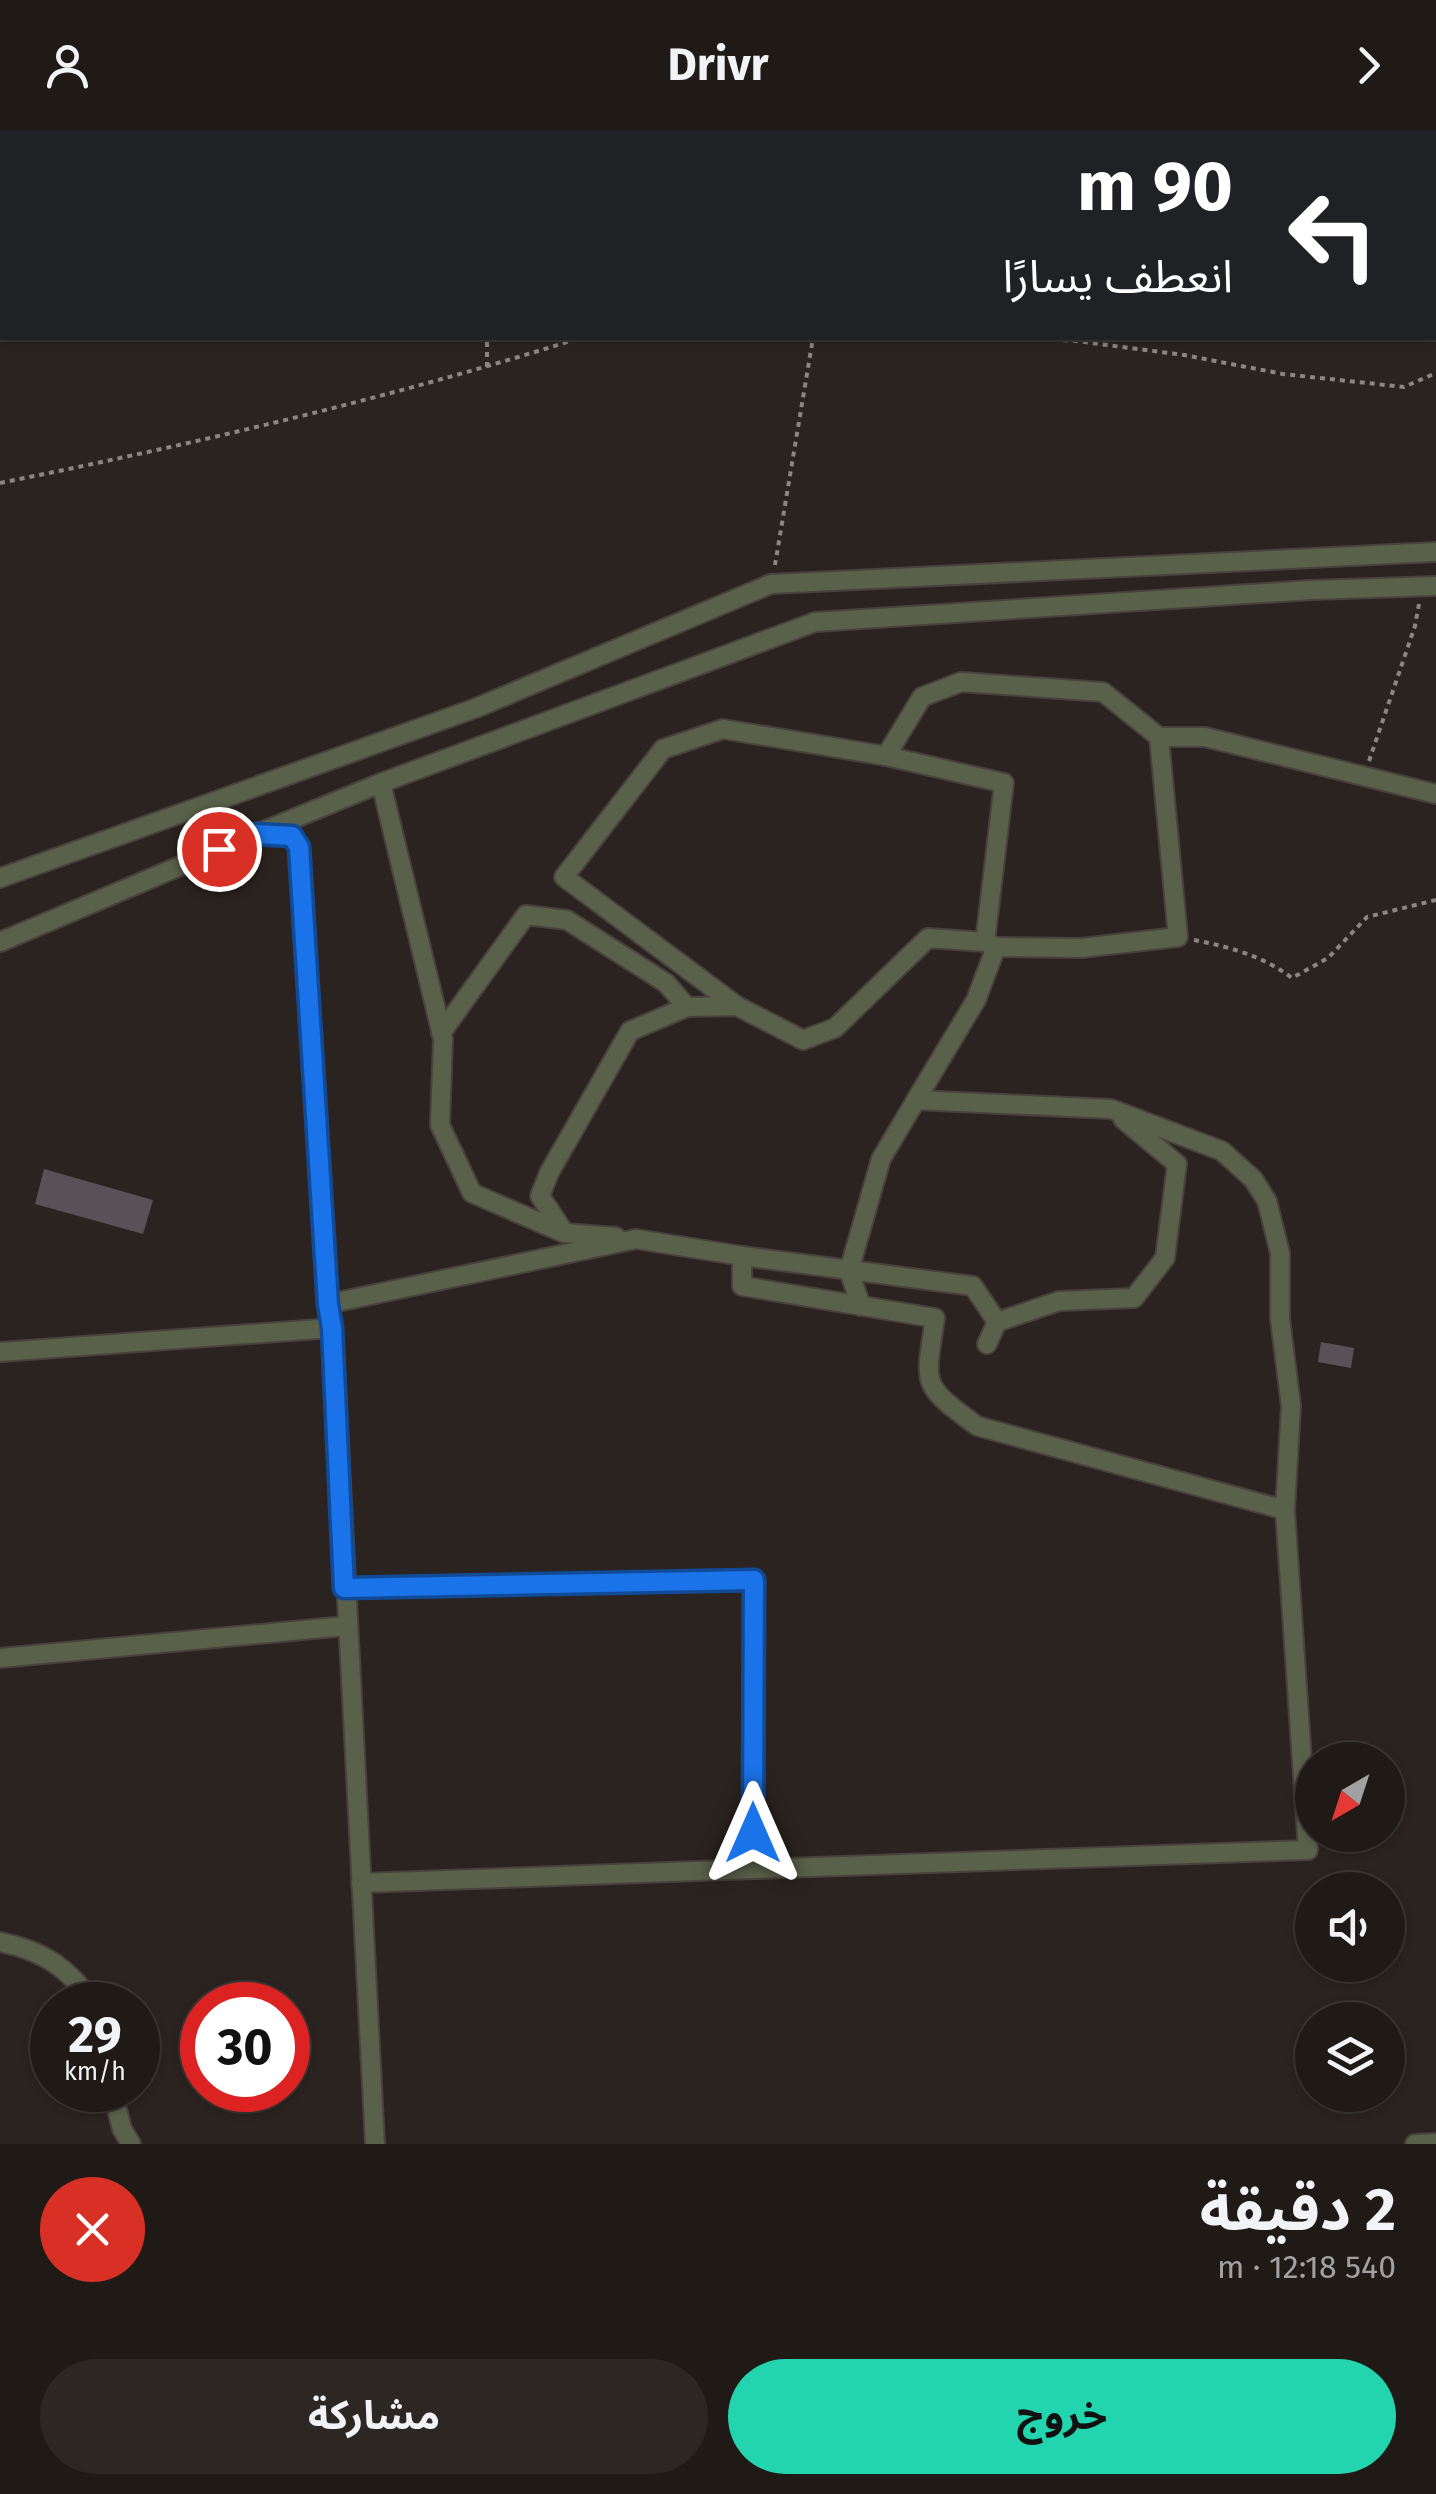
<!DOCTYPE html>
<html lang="ar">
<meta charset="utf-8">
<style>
:root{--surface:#201a17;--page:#2d2724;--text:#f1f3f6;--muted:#a2a1a1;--line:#3d3836;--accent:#23d5af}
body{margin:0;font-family:"Fira Sans","Noto Sans Arabic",sans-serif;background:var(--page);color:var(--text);direction:rtl;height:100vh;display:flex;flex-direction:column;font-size:38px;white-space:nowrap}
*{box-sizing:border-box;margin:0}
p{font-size:32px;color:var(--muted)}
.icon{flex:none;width:55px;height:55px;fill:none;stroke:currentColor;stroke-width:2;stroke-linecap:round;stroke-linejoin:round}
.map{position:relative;height:2014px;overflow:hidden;direction:ltr}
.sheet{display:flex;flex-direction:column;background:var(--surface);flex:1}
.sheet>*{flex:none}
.banner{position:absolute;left:0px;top:0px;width:1438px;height:210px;box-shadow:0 2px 8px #0004,0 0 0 2px var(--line);direction:rtl;background:#202124;color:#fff;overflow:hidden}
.needle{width:65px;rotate:219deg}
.tools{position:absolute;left:1295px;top:1612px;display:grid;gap:20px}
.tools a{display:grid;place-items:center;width:110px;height:110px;border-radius:50%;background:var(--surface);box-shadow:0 2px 8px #0004,0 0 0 2px var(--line);font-size:50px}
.speed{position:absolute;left:30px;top:1852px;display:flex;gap:20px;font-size:50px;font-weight:700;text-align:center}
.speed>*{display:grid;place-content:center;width:130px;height:130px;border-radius:50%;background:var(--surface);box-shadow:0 2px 8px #0004,0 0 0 2px var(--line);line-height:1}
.speed small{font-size:25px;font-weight:400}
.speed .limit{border:15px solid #d22;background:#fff;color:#111}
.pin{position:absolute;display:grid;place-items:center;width:85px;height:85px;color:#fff;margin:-42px;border:5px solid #fff;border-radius:50%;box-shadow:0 2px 10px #0007}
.me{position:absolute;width:110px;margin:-55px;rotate:0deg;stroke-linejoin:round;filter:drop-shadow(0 0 8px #0008)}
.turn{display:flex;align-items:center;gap:35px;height:210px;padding:0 40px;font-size:45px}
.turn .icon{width:130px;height:130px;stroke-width:2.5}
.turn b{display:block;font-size:70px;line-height:85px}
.round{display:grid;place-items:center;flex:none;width:105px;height:105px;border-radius:52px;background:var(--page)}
.head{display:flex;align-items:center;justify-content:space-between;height:170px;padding:0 40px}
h1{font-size:60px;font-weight:700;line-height:75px}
.primary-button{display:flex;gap:20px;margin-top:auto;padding:20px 40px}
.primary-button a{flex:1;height:115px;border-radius:60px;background:var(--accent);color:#111;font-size:40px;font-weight:700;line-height:115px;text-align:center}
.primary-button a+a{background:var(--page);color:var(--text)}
header{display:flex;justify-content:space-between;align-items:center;height:130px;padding:0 40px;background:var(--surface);font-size:45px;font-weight:700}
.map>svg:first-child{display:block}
.building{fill:#585157}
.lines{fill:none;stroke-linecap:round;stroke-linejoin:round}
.street-casing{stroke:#49413d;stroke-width:22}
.path{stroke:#8c8582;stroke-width:4;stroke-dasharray:5 5;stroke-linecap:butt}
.street{stroke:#5a614a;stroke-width:18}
.route-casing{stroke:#114b97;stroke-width:25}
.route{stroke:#1a73e8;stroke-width:18}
</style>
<header><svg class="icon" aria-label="forward" viewBox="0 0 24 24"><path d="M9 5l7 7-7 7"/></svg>Drivr<svg class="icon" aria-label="person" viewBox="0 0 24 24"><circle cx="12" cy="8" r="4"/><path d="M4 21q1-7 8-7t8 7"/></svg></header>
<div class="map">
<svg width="1436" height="2014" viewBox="0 0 1436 2014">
<rect width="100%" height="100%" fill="#2b231f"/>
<g class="building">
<polygon points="44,1039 153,1070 143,1104 35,1074"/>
<polygon points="1321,1212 1354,1218 1351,1238 1318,1232"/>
</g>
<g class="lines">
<defs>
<g id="street">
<polyline points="19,2 19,0"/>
<polyline points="0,135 2,118"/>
<polyline points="1159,607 1205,607 1436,664"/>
<polyline points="886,626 922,567 961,552 1103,562 1159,607 1178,807 1081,818 996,817"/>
<polyline points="381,653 443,909 440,995 472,1063 564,1103 616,1107"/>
<polyline points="261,702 381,653 815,492 1311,460 1436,456"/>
<polyline points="0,748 476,578 771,454 1436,422"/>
<polyline points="0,812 256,704 292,706 299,717 328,1174 333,1198 375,2014"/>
<polyline points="737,876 564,747 663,619 723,599 886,626 1004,653 985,812"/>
<polyline points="441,903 526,785 567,790 666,853 687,877 737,876 803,910 835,898 928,808 985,812 996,817 976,870 916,970"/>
<polyline points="564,1102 540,1066 549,1043 630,901 687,877"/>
<polyline points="742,1126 973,1156 997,1192 987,1214"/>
<path d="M328,1174L636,1109L742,1126V1156L935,1188C925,1256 920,1254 977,1296L1285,1380L1308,1720L753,1739"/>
<polyline points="861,1176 849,1141 881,1029 916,970 1111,979 1222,1021 1253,1049 1267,1071 1280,1123 1280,1189 1291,1276 1285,1380"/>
<polyline points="997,1192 1059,1171 1134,1168 1165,1128 1177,1034 1123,989"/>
<polyline points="0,1222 333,1198"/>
<polyline points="344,1458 754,1450 753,1739 361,1753"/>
<polyline points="0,1528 346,1496"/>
<path d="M0,1812C45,1821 68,1838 95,1875"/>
<polyline points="112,1960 122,1999 131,2014"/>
<polyline points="1415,2014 1436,2013"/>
</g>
</defs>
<use href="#street" class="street-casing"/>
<g class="path">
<polyline points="103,0 113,2"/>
<polyline points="230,2 231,0"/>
<polyline points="495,2 496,0"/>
<polyline points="1054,2 1056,0"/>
<polyline points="1023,208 1076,211 1184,225 1283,244 1404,257 1436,243"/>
<polyline points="487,237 487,208"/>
<path d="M0,353C195,314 390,268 580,208"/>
<polyline points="775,435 813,208"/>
<polyline points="1369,631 1415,496 1419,474"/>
<path d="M1194,810C1230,817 1263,826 1292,848L1328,828L1367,787L1436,770"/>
</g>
<use href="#street" class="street"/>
</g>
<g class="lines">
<defs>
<polyline id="route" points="219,719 256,704 292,706 299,717 328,1174 332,1198 344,1458 754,1450 753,1703"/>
</defs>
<use href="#route" class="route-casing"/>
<use href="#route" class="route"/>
</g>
</svg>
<div class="tools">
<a><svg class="needle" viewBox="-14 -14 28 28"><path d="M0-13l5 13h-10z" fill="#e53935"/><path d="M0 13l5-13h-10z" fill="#a2a1a1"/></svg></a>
<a><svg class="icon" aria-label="sound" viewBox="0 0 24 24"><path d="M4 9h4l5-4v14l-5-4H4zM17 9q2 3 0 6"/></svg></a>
<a><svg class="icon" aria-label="layers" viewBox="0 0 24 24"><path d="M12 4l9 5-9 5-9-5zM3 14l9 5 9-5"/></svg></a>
</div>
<div class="speed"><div>29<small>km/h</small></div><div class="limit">30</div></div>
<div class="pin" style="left:219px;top:719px;background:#d93025"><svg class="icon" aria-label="arrive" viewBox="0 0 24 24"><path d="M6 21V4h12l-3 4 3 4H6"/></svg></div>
<svg class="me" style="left:753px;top:1703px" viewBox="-20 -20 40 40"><path d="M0-17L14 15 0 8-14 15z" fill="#1a73e8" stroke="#fff" stroke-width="4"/></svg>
<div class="banner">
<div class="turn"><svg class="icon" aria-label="left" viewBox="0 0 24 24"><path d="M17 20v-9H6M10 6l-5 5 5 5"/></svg><div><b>90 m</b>انعطف يسارًا</div></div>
</div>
</div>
<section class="sheet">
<div class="head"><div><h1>2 دقيقة</h1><p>540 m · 12:18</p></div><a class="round" style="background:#d93025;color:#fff"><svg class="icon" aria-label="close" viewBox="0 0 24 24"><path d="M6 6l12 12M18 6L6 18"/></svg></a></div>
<div class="primary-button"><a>خروج</a><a>مشاركة</a></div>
</section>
